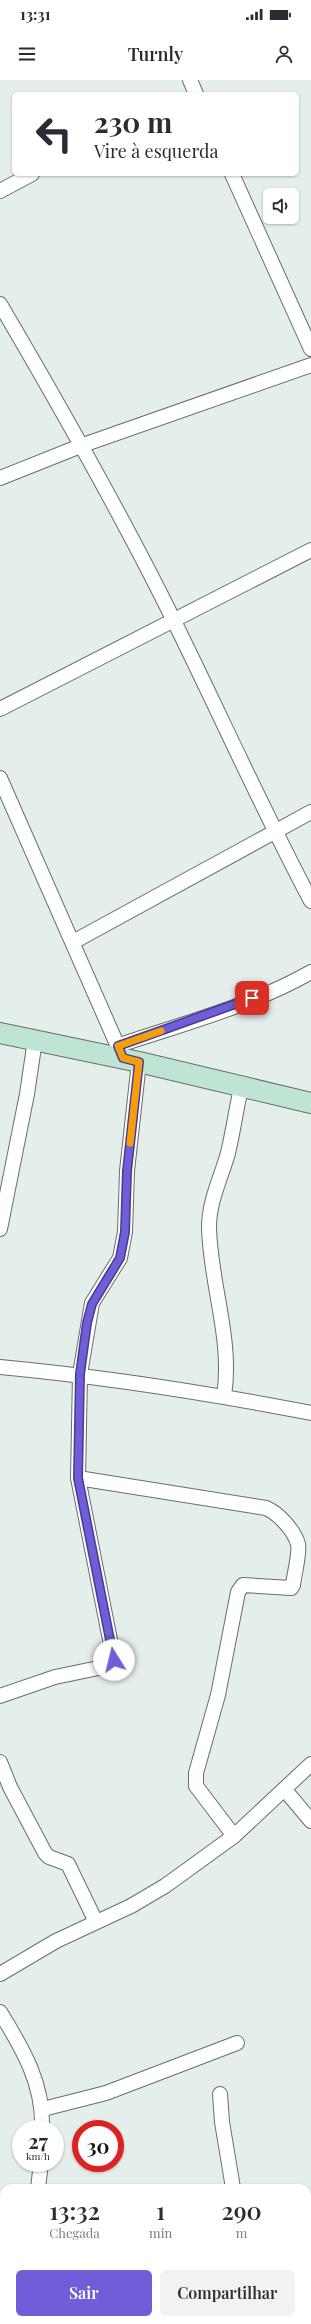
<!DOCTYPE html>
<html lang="pt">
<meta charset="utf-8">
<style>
:root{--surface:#fff;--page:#f2f2f3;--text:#2b2b33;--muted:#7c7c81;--accent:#6f5ed8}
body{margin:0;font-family:"Playfair Display",serif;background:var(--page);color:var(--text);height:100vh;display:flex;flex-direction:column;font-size:15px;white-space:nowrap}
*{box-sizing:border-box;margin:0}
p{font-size:13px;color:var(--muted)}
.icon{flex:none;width:22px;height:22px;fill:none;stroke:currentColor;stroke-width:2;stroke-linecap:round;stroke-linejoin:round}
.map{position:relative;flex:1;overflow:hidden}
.side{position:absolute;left:0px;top:2104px;width:311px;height:140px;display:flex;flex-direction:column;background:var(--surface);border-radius:12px 12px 0 0;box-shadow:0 1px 3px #0004}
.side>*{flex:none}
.banner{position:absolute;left:12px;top:12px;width:287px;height:84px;border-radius:6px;box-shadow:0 1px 3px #0004;background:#fff;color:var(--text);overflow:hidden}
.buttons{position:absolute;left:263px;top:108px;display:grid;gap:8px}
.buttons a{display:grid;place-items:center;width:36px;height:36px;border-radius:6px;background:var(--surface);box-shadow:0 1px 3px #0004;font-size:20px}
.speed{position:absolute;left:12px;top:2040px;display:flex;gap:8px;font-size:20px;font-weight:700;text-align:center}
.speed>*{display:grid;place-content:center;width:52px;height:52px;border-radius:50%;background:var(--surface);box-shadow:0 1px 3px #0004;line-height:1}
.speed small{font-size:10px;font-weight:400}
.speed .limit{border:6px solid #d22;background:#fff;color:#111}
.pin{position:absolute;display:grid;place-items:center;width:34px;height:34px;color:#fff;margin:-17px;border-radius:8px;box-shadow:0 2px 6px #0006}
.me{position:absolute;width:44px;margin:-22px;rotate:351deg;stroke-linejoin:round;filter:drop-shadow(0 0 3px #0008)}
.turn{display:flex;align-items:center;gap:14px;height:84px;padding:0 16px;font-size:18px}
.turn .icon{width:52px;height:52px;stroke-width:2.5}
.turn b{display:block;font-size:28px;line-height:34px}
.eta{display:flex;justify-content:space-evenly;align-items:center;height:68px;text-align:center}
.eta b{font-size:24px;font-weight:600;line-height:28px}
.button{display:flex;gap:8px;margin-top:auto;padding:8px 16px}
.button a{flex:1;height:46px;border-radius:6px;background:var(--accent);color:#fff;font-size:16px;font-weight:600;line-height:46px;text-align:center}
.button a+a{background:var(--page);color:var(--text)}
.status{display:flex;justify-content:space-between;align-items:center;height:28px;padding:0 20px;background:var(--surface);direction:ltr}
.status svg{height:11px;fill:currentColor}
header{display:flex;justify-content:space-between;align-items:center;height:52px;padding:0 16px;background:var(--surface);font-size:18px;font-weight:600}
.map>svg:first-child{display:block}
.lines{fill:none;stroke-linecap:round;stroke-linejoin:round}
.street-casing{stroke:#666f6d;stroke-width:16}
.secondary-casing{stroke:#666f6d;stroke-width:22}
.street{stroke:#fff;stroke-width:14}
.secondary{stroke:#bee4d4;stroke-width:20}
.route-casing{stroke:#483d8c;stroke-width:10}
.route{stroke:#6f5ed8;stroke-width:7}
.slow{stroke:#f59e0b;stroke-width:7}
</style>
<div class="status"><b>13:31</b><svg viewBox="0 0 49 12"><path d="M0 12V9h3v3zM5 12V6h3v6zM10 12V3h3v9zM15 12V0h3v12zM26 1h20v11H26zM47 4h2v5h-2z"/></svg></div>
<header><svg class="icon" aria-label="menu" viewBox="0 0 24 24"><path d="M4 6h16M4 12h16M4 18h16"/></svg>Turnly<svg class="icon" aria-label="person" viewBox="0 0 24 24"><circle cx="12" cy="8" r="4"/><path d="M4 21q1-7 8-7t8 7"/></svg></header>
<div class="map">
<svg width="311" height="2244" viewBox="0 0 311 2244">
<rect width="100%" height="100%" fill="#e4eeeb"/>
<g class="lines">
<defs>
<g id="street">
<polyline points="190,0 196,14"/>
<polyline points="232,94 311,269"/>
<polyline points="0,111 32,94"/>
<path d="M0,224C61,328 121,433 174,541C220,634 262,729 311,821"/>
<polyline points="0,398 83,365 311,285"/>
<polyline points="0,629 311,470"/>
<polyline points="0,698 123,978"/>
<polyline points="73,862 311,732"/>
<path d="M117,966C182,944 251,926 311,892"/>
<polyline points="0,1149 27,1014 35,960"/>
<path d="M0,1287C105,1297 208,1313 311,1333"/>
<path d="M224,1316C233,1260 210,1203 209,1147C209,1121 221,1098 228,1073C233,1052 236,1030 241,1008"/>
<path d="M78,1398L266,1428C278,1433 294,1450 298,1464C300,1473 294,1495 293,1505L291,1508L243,1505L238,1512L218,1615L196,1693V1706L234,1756"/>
<polyline points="0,1616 55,1597 108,1586 114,1580 78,1398 80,1294 92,1223 120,1178 125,1152 127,1091 139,982"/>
<polyline points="0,1682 10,1707 45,1773 49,1777 68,1784 96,1842"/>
<polyline points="285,1710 311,1741"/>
<polyline points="0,1894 56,1861 131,1826 165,1806 234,1756 311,1684"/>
<path d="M0,1932C23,1969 44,2005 42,2049"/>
<polyline points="220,2014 222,2042 233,2108"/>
<polyline points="43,2029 106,2013 237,1963"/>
<polyline points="38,2108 41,2083"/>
<polyline points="307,2131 311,2131"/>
<polyline points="27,2240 27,2244"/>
<polyline points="264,2240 265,2244"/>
</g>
<polyline id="secondary" points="0,953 139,982 311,1023"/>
</defs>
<use href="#street" class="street-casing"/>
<use href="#secondary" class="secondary-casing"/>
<use href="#street" class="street"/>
<use href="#secondary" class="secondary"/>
</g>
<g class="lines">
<defs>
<polyline id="route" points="114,1580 78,1398 80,1294 87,1243 92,1224 120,1178 125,1152 127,1091 139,982 123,978 118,966 252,918"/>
</defs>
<use href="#route" class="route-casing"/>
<use href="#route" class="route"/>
<polyline class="slow" points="130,1063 139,982 123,978 118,966 161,951"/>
</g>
</svg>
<div class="buttons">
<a><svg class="icon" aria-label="sound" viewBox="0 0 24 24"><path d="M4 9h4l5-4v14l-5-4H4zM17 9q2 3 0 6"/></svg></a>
</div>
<div class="speed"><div>27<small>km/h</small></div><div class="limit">30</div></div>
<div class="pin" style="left:252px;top:918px;background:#d93025"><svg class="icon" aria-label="arrive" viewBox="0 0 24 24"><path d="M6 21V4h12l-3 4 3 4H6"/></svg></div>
<svg class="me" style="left:114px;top:1580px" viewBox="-20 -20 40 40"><circle r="19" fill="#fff"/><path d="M0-13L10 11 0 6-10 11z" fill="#6f5ed8"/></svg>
<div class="banner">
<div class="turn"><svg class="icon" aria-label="left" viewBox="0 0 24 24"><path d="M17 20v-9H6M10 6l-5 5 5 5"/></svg><div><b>230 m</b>Vire à esquerda</div></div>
</div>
<section class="side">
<div class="eta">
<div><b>13:32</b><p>Chegada</p></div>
<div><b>1</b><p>min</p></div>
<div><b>290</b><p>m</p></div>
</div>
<div class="button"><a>Sair</a><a>Compartilhar</a></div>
</section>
</div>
